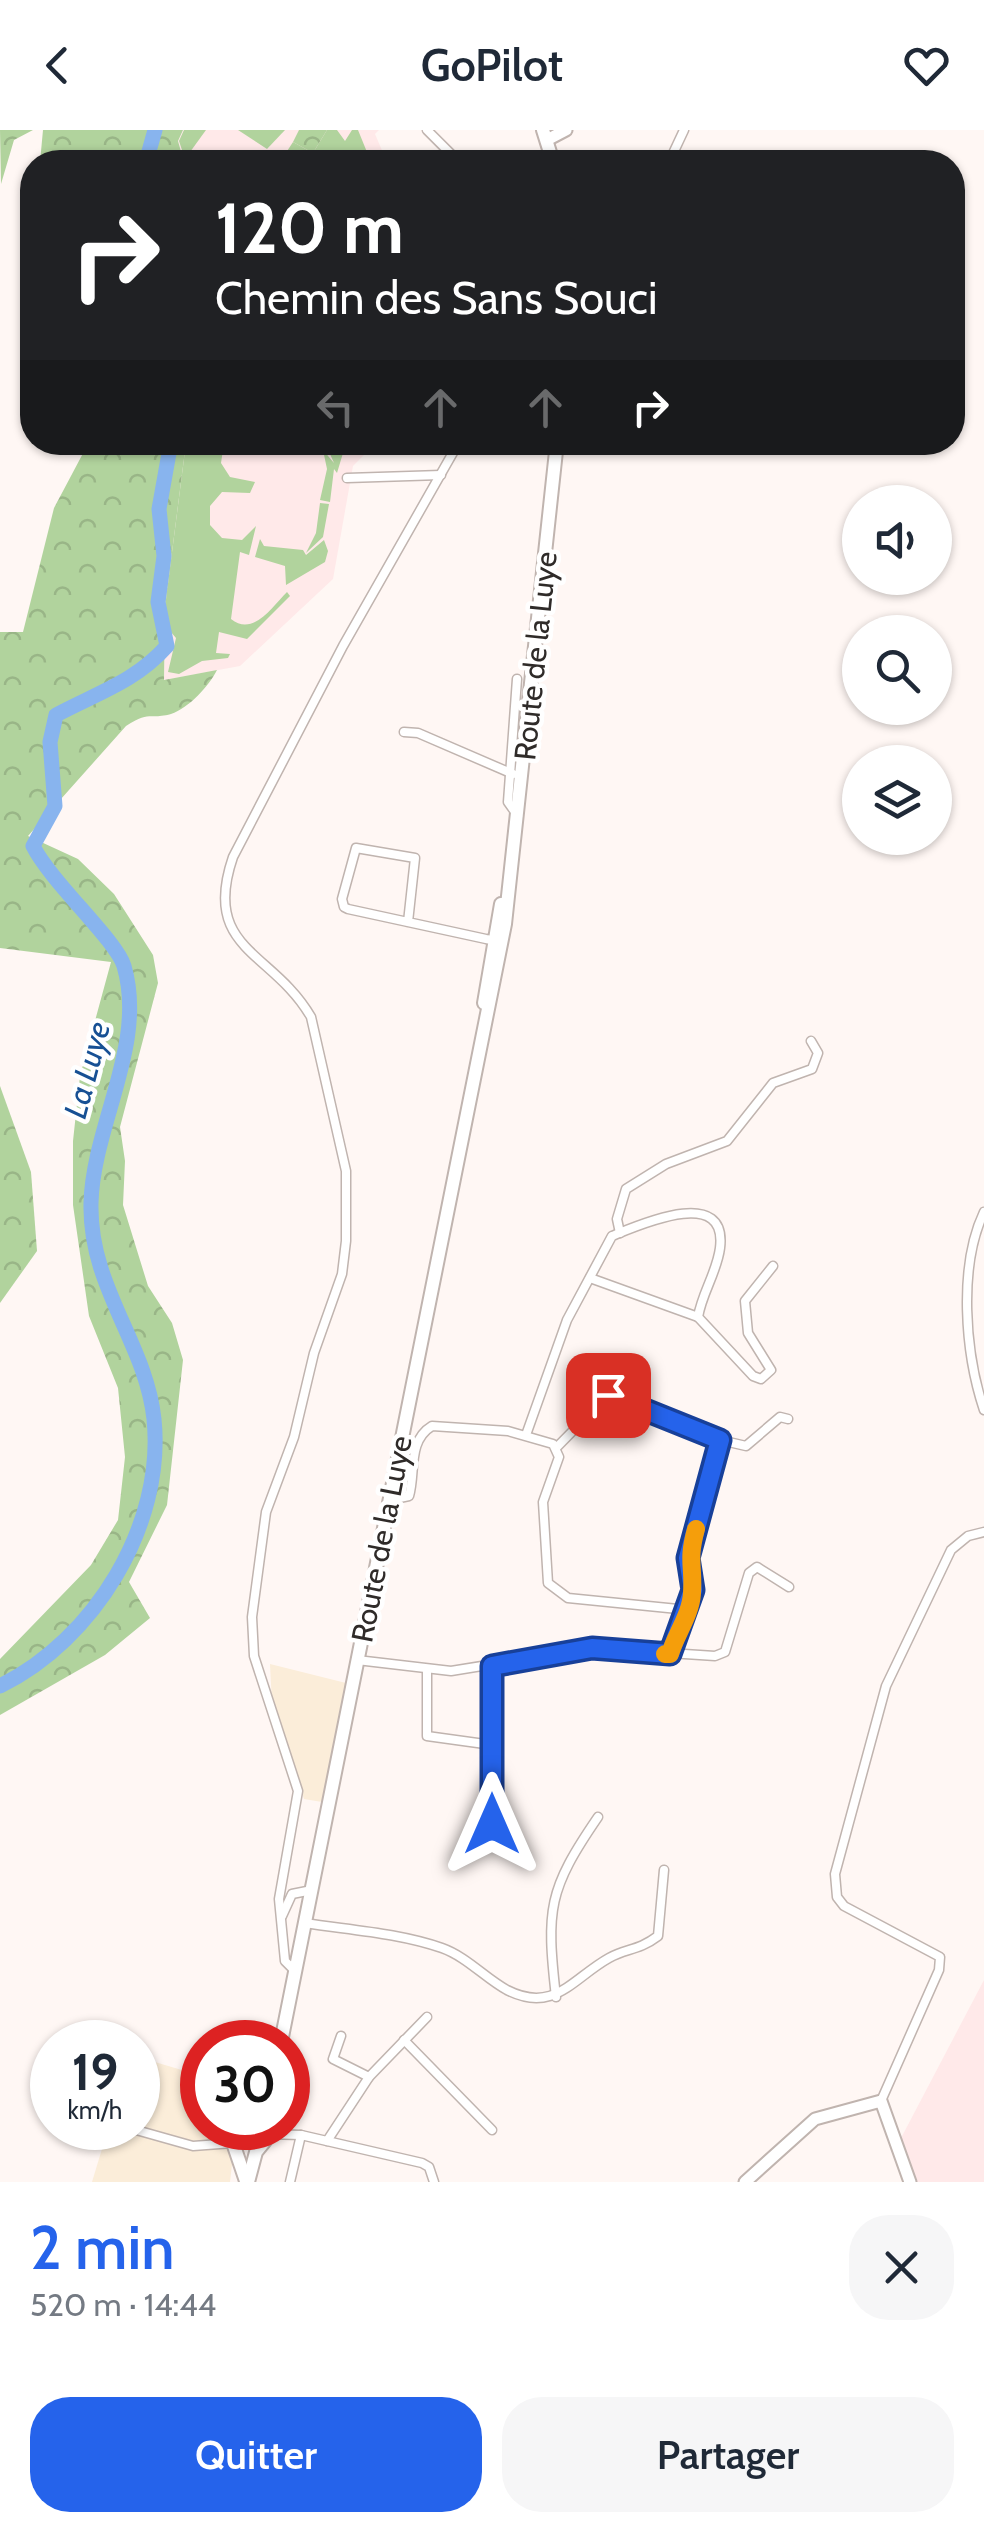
<!DOCTYPE html>
<html lang="fr">
<meta charset="utf-8">
<style>
:root{--surface:#fff;--page:#f6f6f7;--text:#1f2937;--muted:#747a83;--accent:#2563eb}
body{margin:0;font-family:Cabin,sans-serif;background:var(--page);color:var(--text);height:100vh;display:flex;flex-direction:column;font-size:38px;white-space:nowrap}
*{box-sizing:border-box;margin:0}
p{font-size:32px;color:var(--muted)}
.icon{flex:none;width:55px;height:55px;fill:none;stroke:currentColor;stroke-width:2;stroke-linecap:round;stroke-linejoin:round}
.map{position:relative;height:2052px;overflow:hidden}
.side{display:flex;flex-direction:column;background:var(--surface);flex:1}
.side>*{flex:none}
.top-card{position:absolute;left:20px;top:20px;width:945px;height:305px;border-radius:40px;box-shadow:0 2px 8px #0004;background:#202124;color:#fff;overflow:hidden}
.controls{position:absolute;left:842px;top:355px;display:grid;gap:20px}
.controls a{display:grid;place-items:center;width:110px;height:110px;border-radius:50%;background:var(--surface);box-shadow:0 2px 8px #0004;font-size:50px}
.speed{position:absolute;left:30px;top:1890px;display:flex;gap:20px;font-size:50px;font-weight:700;text-align:center}
.speed>*{display:grid;place-content:center;width:130px;height:130px;border-radius:50%;background:var(--surface);box-shadow:0 2px 8px #0004;line-height:1}
.speed small{font-size:25px;font-weight:400}
.speed .limit{border:15px solid #d22;background:#fff;color:#111}
.pin{position:absolute;display:grid;place-items:center;width:85px;height:85px;color:#fff;margin:-42px;border-radius:20px;box-shadow:0 5px 15px #0006}
.me{position:absolute;width:110px;margin:-55px;rotate:0deg;stroke-linejoin:round;filter:drop-shadow(0 0 8px #0008)}
.turn{display:flex;align-items:center;gap:35px;height:210px;padding:0 30px;font-size:45px}
.turn .icon{width:130px;height:130px;stroke-width:2.5}
.turn b{display:block;font-size:70px;line-height:85px}
.lanes{display:flex;align-items:center;height:95px;padding:0 30px;background:#0003;justify-content:center;gap:50px;direction:ltr}
.lanes .off{opacity:.35}
.round{display:grid;place-items:center;flex:none;width:105px;height:105px;border-radius:40px;background:var(--page)}
.headline{display:flex;align-items:center;justify-content:space-between;height:170px;padding:0 30px}
h1{font-size:60px;font-weight:600;line-height:75px;color:var(--accent)}
.action{display:flex;gap:20px;margin-top:auto;padding:20px 30px}
.action a{flex:1;height:115px;border-radius:40px;background:var(--accent);color:#fff;font-size:40px;font-weight:600;line-height:115px;text-align:center}
.action a+a{background:var(--page);color:var(--text)}
header{display:flex;justify-content:space-between;align-items:center;height:130px;padding:0 30px;background:var(--surface);font-size:45px;font-weight:600}
.map>svg:first-child{display:block}
.commercial{fill:#fbedd9}
.industrial{fill:#ffe9e9}
.green{fill:#b1d39d}
.forest{fill:url(#forest-crowns)}
.lines{fill:none;stroke-linecap:round;stroke-linejoin:round}
.river{stroke:#88b4ee;stroke-width:15}
.street-casing{stroke:#c0b4af;stroke-width:11}
.secondary-casing{stroke:#c0b4af;stroke-width:15}
.primary-casing{stroke:#c0b4af;stroke-width:16}
.street{stroke:#fff;stroke-width:8}
.secondary{stroke:#fff;stroke-width:11}
.primary{stroke:#fff;stroke-width:12}
.route-casing{stroke:#184099;stroke-width:25}
.route{stroke:#2563eb;stroke-width:18}
.slow{stroke:#f59e0b;stroke-width:18}
.labels{text-anchor:middle;stroke-width:9;stroke-linejoin:round;paint-order:stroke}
.street-label{font-size:30px;fill:#2f2b29;stroke:#fff}
.water-label{font-size:32px;font-style:italic;fill:#175094;stroke:#fff}
</style>
<header><svg class="icon" aria-label="back" viewBox="0 0 24 24"><path d="M15 5l-7 7 7 7"/></svg>GoPilot<svg class="icon" aria-label="heart" viewBox="0 0 24 24"><path d="M12 20l-8-8c-3-5 5-10 8-4 3-6 11-1 8 4z"/></svg></header>
<div class="map">
<svg width="984" height="2052" viewBox="0 0 984 2052">
<defs>
<pattern id="forest-crowns" width="20" height="18" patternUnits="userSpaceOnUse" patternTransform="scale(2.5)"><rect width="20" height="18" fill="#b1d39d"/><path d="M2 6a3 3 0 1 1 6 0M12 15a3 3 0 1 1 6 0" fill="none" stroke="#99b587"/></pattern>
</defs>
<rect width="100%" height="100%" fill="#fff7f4"/>
<g class="commercial">
<polygon points="270,1534 346,1553 322,1672 304,1669 272,1575"/>
<polygon points="138,1927 202,1946 202,1998 227,1998 233,2026 230,2052 92,2052 108,1999 103,1998 138,1998"/>
</g>
<g class="industrial">
<polygon points="183,0 379,0 375,4 387,32 184,32 178,11"/>
<polygon points="186,313 376,313 353,336 333,449 240,536 164,550 165,477"/>
<polygon points="984,1850 984,2052 913,2052 900,2010"/>
</g>
<g class="green">
<polygon points="184,0 206,0 185,29 179,11"/>
<polygon points="238,0 285,0 267,19"/>
<polygon points="327,0 337,0 345,11 352,0 358,0 371,32 280,32 293,12 313,23"/>
<path d="M186,313H224L221,333L230,347L255,352L250,363L222,362L210,376V395L222,408L242,410L256,396L249,425L240,422L231,489C253,507 272,477 287,462L290,466L247,509L219,502L216,523L230,524L228,528L202,531L179,544L168,542L176,508L165,495V477Z"/>
<polygon points="313,313 346,313 337,343 334,339 330,372 320,370 327,339 323,320 334,333 326,315 322,318"/>
<polygon points="320,373 329,374 323,407 306,423 316,403"/>
<polygon points="260,409 264,416 303,420 306,425 324,410 328,421 325,432 286,455 285,436 255,427"/>
</g>
<g class="forest">
<polygon points="0,0 33,0 14,10 1,54"/>
<polygon points="43,0 183,0 178,11 184,32 40,32"/>
<polygon points="299,0 327,0 313,23 293,12"/>
<path d="M89,312L186,313L165,477L164,550L217,540C209,556 189,578 171,584C149,590 150,580 126,596L28,706L78,729L114,764L153,825L158,853L120,997L125,1031L123,1075L148,1156L172,1193L183,1230L167,1375L129,1452L150,1488L105,1525L0,1585V1529L91,1435L118,1390L125,1327L118,1258L89,1186L73,1075V1011L80,946L111,832L0,818V502H23L54,378Z"/>
<polygon points="0,956 31,1042 37,1121 0,1173"/>
</g>
<g class="lines">
<g class="river">
<polyline points="146,32 155,0"/>
<path d="M0,1556C94,1510 165,1395 154,1289C146,1213 89,1157 91,1073C93,995 147,914 124,836C116,810 51,752 33,716L55,676L50,612L56,585C97,563 135,552 167,516L158,472L164,426L159,379L171,312"/>
</g>
<defs>
<g id="street">
<polyline points="427,0 459,32"/>
<polyline points="669,32 684,0"/>
<polyline points="347,348 441,345"/>
<polyline points="517,549 508,672 518,686"/>
<polyline points="404,602 418,603 513,644"/>
<polyline points="408,792 415,728 356,718 342,769 344,777 348,779 486,809 497,811"/>
<path d="M984,1082C958,1137 965,1223 984,1280"/>
<polyline points="620,1103 617,1089 626,1059 666,1034 727,1011 773,953 812,939 818,923 811,911"/>
<polyline points="590,1148 698,1187"/>
<path d="M526,1305L567,1190L612,1106C639,1095 728,1055 720,1118C717,1142 702,1163 698,1187L753,1246L761,1249L771,1240L748,1203L745,1171L773,1136"/>
<polyline points="720,1310 746,1316 780,1287 788,1289"/>
<path d="M390,1370L409,1366C416,1343 407,1311 432,1296L508,1301L553,1314L559,1327L543,1372L548,1453L568,1468L688,1480L693,1461L688,1429L720,1310L608,1265L556,1318"/>
<polyline points="670,1524 688,1480"/>
<polyline points="357,1530 451,1541 593,1518 715,1526 725,1522 749,1443 757,1437 789,1457"/>
<polyline points="427,1541 427,1606 492,1615"/>
<polyline points="492,1694 492,1536"/>
<polyline points="282,1786 292,1764 312,1760"/>
<path d="M305,1793C350,1800 399,1803 442,1818C467,1827 485,1848 507,1860C554,1884 573,1848 609,1828C627,1818 638,1821 658,1806L664,1740"/>
<path d="M296,1842L285,1831L279,1769L298,1661L254,1526L252,1487L266,1382L294,1307L314,1223L342,1144L346,1111V1041L311,887C273,821 201,820 233,727L343,516L459,312"/>
<path d="M556,1867C546,1779 548,1760 598,1687"/>
<polyline points="341,1906 333,1929 369,1947"/>
<polyline points="404,1910 492,2000"/>
<polyline points="48,1945 52,1951"/>
<polyline points="881,1971 939,1840 940,1827 844,1776 837,1767 835,1744 886,1556 951,1420 968,1406 984,1402"/>
<polyline points="129,1998 193,2016 233,2013"/>
<polyline points="266,2004 301,2005 422,2033 429,2037 434,2052"/>
<polyline points="327,2011 369,1947 427,1887"/>
<polyline points="290,2052 301,2005"/>
</g>
<g id="secondary">
<polyline points="547,10 566,0"/>
<polyline points="745,2052 815,1989 881,1971 910,2052"/>
</g>
<g id="primary">
<polyline points="543,0 553,32"/>
<polyline points="484,873 501,774"/>
<polyline points="281,1912 505,794 557,312"/>
<polyline points="237,1998 233,2013 246,2051"/>
<polyline points="248,2052 256,2022 265,2011 264,1998"/>
</g>
</defs>
<use href="#street" class="street-casing"/>
<use href="#secondary" class="secondary-casing"/>
<use href="#primary" class="primary-casing"/>
<use href="#street" class="street"/>
<use href="#secondary" class="secondary"/>
<use href="#primary" class="primary"/>
</g>
<g class="lines">
<defs>
<polyline id="route" points="492,1694 492,1536 592,1518 670,1524 693,1460 688,1428 720,1310 608,1265"/>
</defs>
<use href="#route" class="route-casing"/>
<use href="#route" class="route"/>
<path class="slow" d="M665,1524H670C676,1504 691,1484 692,1463C694,1435 687,1432 696,1399"/>
</g>
<g class="labels">
<g class="street-label">
<text transform="translate(536 526) rotate(-84)" y="10">Route de la Luye</text>
<text transform="translate(382 1409) rotate(-79)" y="10">Route de la Luye</text>
</g>
<g class="water-label">
<text transform="translate(87 940) rotate(-75)" y="11">La Luye</text>
</g>
</g>
</svg>
<div class="controls">
<a><svg class="icon" aria-label="sound" viewBox="0 0 24 24"><path d="M4 9h4l5-4v14l-5-4H4zM17 9q2 3 0 6"/></svg></a>
<a><svg class="icon" aria-label="search" viewBox="0 0 24 24"><circle cx="10" cy="10" r="6"/><path d="M15 15l6 6"/></svg></a>
<a><svg class="icon" aria-label="layers" viewBox="0 0 24 24"><path d="M12 4l9 5-9 5-9-5zM3 14l9 5 9-5"/></svg></a>
</div>
<div class="speed"><div>19<small>km/h</small></div><div class="limit">30</div></div>
<div class="pin" style="left:608px;top:1265px;background:#d93025"><svg class="icon" aria-label="arrive" viewBox="0 0 24 24"><path d="M6 21V4h12l-3 4 3 4H6"/></svg></div>
<svg class="me" style="left:492px;top:1694px" viewBox="-20 -20 40 40"><path d="M0-17L14 15 0 8-14 15z" fill="#2563eb" stroke="#fff" stroke-width="4"/></svg>
<div class="top-card">
<div class="turn"><svg class="icon" aria-label="right" viewBox="0 0 24 24"><path d="M7 20v-9h11M14 6l5 5-5 5"/></svg><div><b>120 m</b>Chemin des Sans Souci</div></div>
<div class="lanes"><svg class="icon off" aria-label="left" viewBox="0 0 24 24"><path d="M17 20v-9H6M10 6l-5 5 5 5"/></svg><svg class="icon off" aria-label="ahead" viewBox="0 0 24 24"><path d="M12 20V5M6 11l6-6 6 6"/></svg><svg class="icon off" aria-label="ahead" viewBox="0 0 24 24"><path d="M12 20V5M6 11l6-6 6 6"/></svg><svg class="icon" aria-label="right" viewBox="0 0 24 24"><path d="M7 20v-9h11M14 6l5 5-5 5"/></svg></div>
</div>
</div>
<section class="side">
<div class="headline"><div><h1>2 min</h1><p>520 m · 14:44</p></div><a class="round"><svg class="icon" aria-label="close" viewBox="0 0 24 24"><path d="M6 6l12 12M18 6L6 18"/></svg></a></div>
<div class="action"><a>Quitter</a><a>Partager</a></div>
</section>
